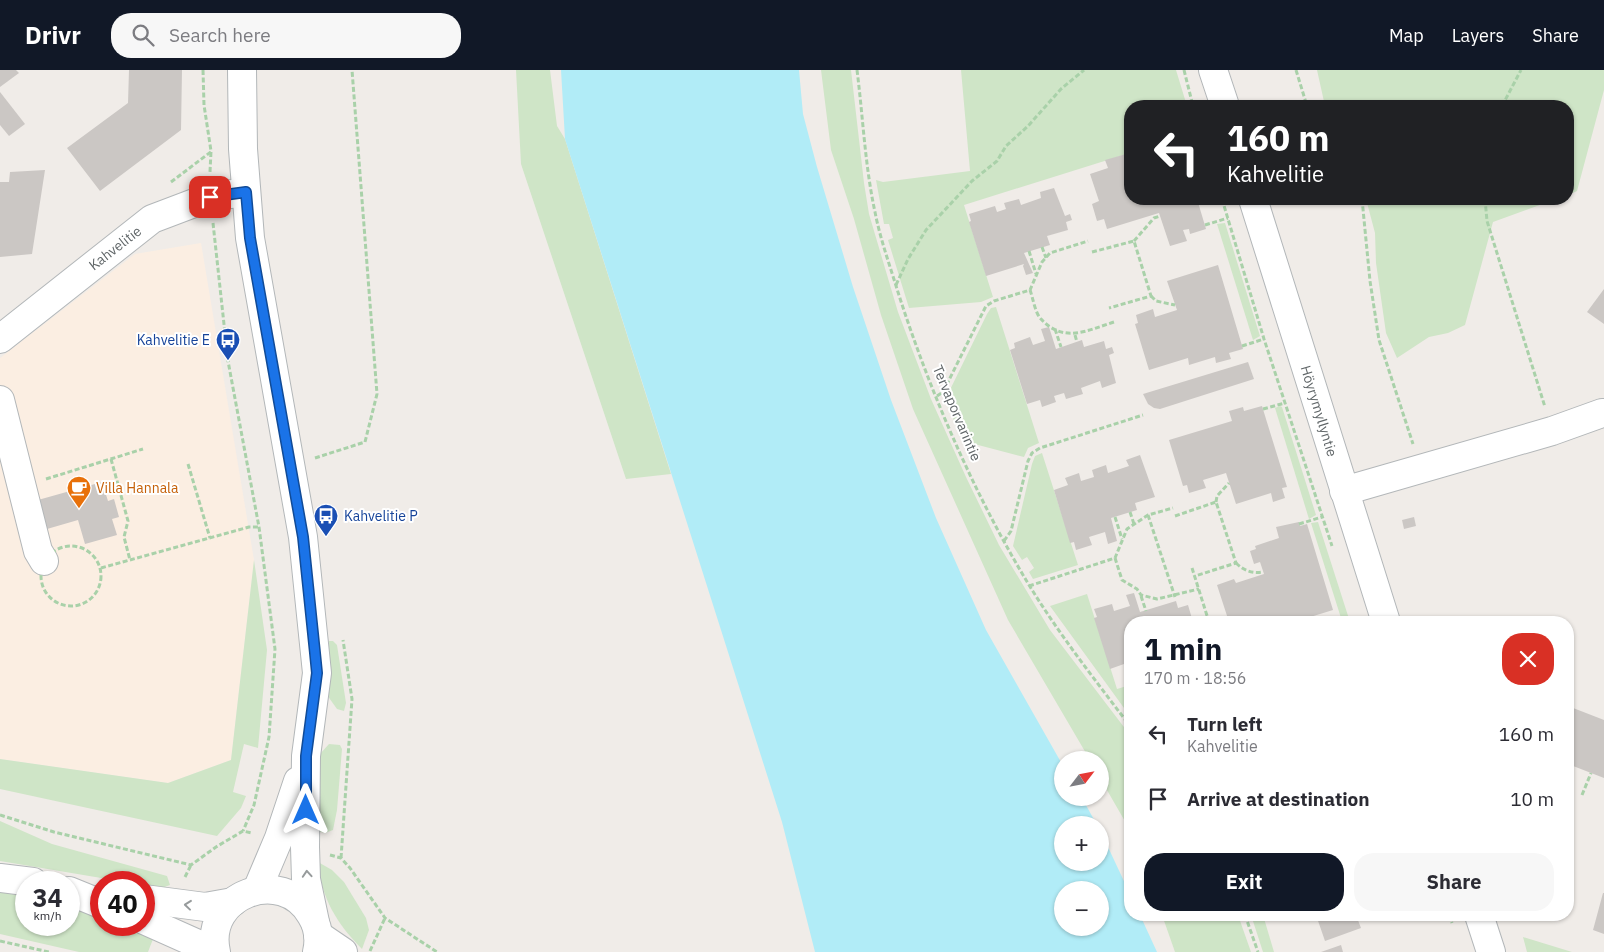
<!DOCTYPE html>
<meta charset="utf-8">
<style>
:root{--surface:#fff;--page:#f7f7f7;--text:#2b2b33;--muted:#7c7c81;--accent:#111827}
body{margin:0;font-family:"IBM Plex Sans",sans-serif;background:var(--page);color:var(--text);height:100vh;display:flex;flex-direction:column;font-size:19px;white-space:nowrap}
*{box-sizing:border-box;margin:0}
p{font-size:16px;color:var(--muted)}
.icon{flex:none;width:28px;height:28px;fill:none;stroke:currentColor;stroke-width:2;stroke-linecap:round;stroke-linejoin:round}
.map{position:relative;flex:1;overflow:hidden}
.sheet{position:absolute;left:1124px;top:546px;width:450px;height:305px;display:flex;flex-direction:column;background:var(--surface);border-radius:20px;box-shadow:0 1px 4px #0004}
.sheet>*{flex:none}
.hud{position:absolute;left:1124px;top:30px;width:450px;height:105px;border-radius:20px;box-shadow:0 1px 4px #0004;background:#202124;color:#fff;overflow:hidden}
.needle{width:32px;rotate:58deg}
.tools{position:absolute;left:1054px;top:681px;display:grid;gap:10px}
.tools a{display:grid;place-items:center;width:55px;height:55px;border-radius:50%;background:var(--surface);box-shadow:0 1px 4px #0004;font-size:25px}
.speed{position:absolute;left:15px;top:801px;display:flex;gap:10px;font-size:25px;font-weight:700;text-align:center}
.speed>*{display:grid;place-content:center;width:65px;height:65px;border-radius:50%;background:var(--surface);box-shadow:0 1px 4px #0004;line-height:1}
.speed small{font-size:12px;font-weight:400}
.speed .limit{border:8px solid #d22;background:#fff;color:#111}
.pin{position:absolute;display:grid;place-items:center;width:42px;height:42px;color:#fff;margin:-21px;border-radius:10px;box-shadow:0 2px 8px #0006}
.me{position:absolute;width:55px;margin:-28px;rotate:0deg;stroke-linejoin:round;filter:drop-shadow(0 0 4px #0008)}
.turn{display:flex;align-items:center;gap:18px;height:105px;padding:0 20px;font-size:22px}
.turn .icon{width:65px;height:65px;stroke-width:2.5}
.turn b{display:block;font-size:35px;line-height:42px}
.round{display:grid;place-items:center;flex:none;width:52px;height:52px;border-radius:20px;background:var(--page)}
.summary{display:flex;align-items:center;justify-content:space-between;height:85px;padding:0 20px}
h1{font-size:30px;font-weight:800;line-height:38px;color:var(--accent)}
.primary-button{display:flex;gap:10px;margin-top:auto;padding:10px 20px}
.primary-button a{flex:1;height:58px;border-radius:20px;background:var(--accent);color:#fff;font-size:20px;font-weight:800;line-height:58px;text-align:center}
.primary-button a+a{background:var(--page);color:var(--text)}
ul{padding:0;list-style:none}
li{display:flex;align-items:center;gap:15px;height:65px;padding:0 20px}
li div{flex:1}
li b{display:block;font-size:19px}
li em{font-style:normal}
header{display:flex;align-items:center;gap:30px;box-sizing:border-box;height:70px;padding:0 25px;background:var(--accent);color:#fff}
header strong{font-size:24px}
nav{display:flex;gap:28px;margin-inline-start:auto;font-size:18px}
.search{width:350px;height:45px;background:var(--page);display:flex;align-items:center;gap:12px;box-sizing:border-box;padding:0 18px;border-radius:20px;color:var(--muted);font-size:19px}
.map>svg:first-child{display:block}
.commercial{fill:#fbeee2}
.green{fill:#cfe5c7}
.water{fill:#b1ecf7;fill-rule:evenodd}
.building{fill:#cbc7c4}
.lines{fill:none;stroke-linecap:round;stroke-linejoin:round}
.minor-casing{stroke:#b3b7b9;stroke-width:30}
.path{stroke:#a9d1a9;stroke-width:3;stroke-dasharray:5 2.5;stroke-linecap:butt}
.minor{stroke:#fff;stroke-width:28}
.oneway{stroke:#979b9c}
.route-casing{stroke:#114b97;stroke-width:12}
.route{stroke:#1a73e8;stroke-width:9}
.labels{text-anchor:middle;stroke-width:4;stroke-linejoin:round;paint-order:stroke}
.street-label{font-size:14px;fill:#5f6567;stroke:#fff}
.transit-label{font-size:14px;fill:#164399;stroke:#fff;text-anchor:end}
.food-label{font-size:14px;fill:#c56008;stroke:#fff;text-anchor:start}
</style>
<header>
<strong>Drivr</strong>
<div class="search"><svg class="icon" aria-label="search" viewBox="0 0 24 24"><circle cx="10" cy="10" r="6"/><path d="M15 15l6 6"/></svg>Search here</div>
<nav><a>Map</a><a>Layers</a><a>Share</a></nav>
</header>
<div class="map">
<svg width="1604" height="882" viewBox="0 0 1604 882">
<rect width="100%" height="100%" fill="#f0ece8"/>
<polygon class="commercial" points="201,173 254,490 231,690 168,713 0,689 0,288 135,184"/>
<g class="green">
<polygon points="516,0 550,0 557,56 565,69 671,404 626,409 521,94"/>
<polygon points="821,0 851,0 864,113 869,144 898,242 931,329 966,407 999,475 1050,560 1130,665 1130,760 1100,708 1100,690 1090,690 1008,550 913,339 881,245 854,149 831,80"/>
<polygon points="961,0 1176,0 1187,36 1130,36 1130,83 964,135 993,227 981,232 909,238 888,170 893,168 889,154 884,154 876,110 883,112 970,101"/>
<polygon points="1317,0 1604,0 1604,20 1577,121 1568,125 1568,36 1325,36"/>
<polygon points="1366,129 1556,129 1493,152 1465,255 1448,263 1429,267 1397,288 1386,263 1376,193 1375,163"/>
<polygon points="1225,153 1260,266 1253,270 1217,154"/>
<polygon points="996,237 1039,373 1028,378 1024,387 963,371 945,330 987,244 991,238"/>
<polygon points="1280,336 1282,337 1316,445 1309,449 1275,338"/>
<polygon points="1042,383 1078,495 1033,509 1029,502 1034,498 1027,487 1022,490 1013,476 1032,394 1035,386"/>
<polygon points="1318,452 1350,552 1328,552 1341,548 1311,453"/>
<polygon points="254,490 267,580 258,678 244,674 233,722 246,726 241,738 217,766 0,719 0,689 168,713 231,690"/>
<polygon points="1087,524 1117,619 1130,615 1130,640 1124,638 1050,536"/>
<polygon points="329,571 333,571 337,575 346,633 344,641 337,639 327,625"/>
<polygon points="329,674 340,675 342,679 337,740 333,760 325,763 317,761 320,684"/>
<polygon points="0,751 52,774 167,806 170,815 159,819 144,816 144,812 125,812 0,791"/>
<path d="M318,792L332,800L344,812L366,848L369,860L362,879C337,854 321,828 318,792Z"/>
<polygon points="0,822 26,826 26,855 69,855 69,838 101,848 101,855 120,855 153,869 148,882 79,882 0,864"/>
<polygon points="1162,845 1238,845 1251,882 1175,882"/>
<polygon points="1251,845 1263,845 1274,882 1263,882"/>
<polygon points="1523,867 1572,882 1527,882"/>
</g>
<path class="water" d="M561,0H799L803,44L817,97L853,217L891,330L936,448L986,560L1062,694V728H1082L1097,755H1062V792H1100V760L1130,824V845H1140L1157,882H815L782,752L565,69ZM1062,820H1100V858H1062Z"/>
<g class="building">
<polygon points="0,0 16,0 19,3 0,17"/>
<polygon points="129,0 182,0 181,60 100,121 67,78 128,33"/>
<polygon points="0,22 25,54 9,66 0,55"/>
<polygon points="1126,84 1128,92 1130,91 1130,129 1197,129 1206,159 1190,164 1189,159 1183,160 1187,171 1170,176 1159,143 1107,159 1104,149 1097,151 1092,134 1099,131 1090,104 1108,98 1105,90"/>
<polygon points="45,100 32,184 0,187 0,112 9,112 10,102"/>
<polygon points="1054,118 1065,146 1070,144 1072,150 1066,152 1068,160 1047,166 1050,175 1024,183 1033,203 1026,205 1023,196 1024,194 986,206 969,152 971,151 969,144 995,136 997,142 1006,139 1004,133 1019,129 1021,135 1041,128 1040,122"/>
<polygon points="1218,195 1243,279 1229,283 1231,289 1216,293 1215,287 1189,295 1188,288 1149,300 1135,254 1138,253 1136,245 1153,239 1155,247 1177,240 1167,211"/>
<polygon points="1604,219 1604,254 1587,242"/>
<polygon points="1049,257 1056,279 1082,270 1084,277 1104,271 1106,279 1112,277 1114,283 1109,285 1116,313 1102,318 1100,311 1081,318 1083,324 1066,329 1064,323 1054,326 1056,332 1042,337 1040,330 1027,334 1010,280 1015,278 1014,273 1030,267 1033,275 1045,271 1041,259"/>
<polygon points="1248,292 1254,309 1160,339 1154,338 1148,334 1143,324"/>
<polygon points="1262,336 1287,417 1282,418 1285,428 1273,432 1271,423 1236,434 1226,403 1203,410 1206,418 1189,423 1187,415 1183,416 1169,370 1232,351 1229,341 1243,337 1244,341"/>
<polygon points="1140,385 1155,427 1135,433 1137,440 1111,448 1117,471 1108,474 1105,462 1089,467 1092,475 1076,480 1074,472 1070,473 1054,420 1068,415 1065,408 1079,403 1081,411 1094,407 1092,400 1106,395 1108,403 1129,396 1126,390"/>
<polygon points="102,412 108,431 114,429 119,447 112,449 117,465 85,474 78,450 47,459 38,430"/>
<polygon points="1414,447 1416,456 1404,459 1402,450"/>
<polygon points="1299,452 1300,456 1307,454 1333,540 1294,552 1229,552 1217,515 1234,509 1236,513 1264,504 1260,492 1254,494 1250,481 1256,479 1255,476 1279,468 1276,457"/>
<polygon points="1134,523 1140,542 1176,531 1178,538 1188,535 1193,552 1130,552 1130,603 1127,604 1124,594 1110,599 1094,548 1097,547 1094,539 1112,534 1114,541 1130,536 1126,525"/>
<polygon points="1568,636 1604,650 1604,708 1568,694"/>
<polygon points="1603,823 1604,823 1604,864 1593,860"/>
<polygon points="1316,845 1356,845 1361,858 1325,871"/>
<polygon points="1341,875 1343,882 1321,882"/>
</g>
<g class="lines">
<defs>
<g id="minor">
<polyline points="242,0 243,79 250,168 303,467 317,603 306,686 305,777 306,809 315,852"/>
<polyline points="1213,0 1225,36"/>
<polyline points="1253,129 1386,552"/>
<polyline points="0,269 152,149 210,127 246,122"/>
<polyline points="0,330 38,481 44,491"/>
<polyline points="1344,421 1552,361 1602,343"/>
<polyline points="0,808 33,812"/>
<polyline points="257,820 279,768 298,711"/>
<polyline points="69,821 101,834"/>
<polyline points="144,829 205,837 233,832"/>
<polyline points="1479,845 1491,882"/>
<polyline points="144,850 200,875 209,882"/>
<polyline points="318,865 343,882"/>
<path d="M216,882C203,825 282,795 311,845C318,856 320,869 317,882"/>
</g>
</defs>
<use href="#minor" class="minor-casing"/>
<g class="path">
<polyline points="203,0 204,35 211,81 210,102"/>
<path d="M857,0C863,47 865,96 875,142C880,168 889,193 897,219C929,320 974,424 1029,515C1059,564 1095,610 1130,656"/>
<polyline points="1184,0 1193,36"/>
<polyline points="1296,0 1307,36"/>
<polyline points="1502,36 1521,0"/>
<polyline points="171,112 212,81"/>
<polyline points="1222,129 1264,269 1332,476"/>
<polyline points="1362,129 1370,211 1379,270 1413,374"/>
<polyline points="1485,129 1487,151 1545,337"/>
<polyline points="213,153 228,291 259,457 275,579 269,667 254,735 243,761"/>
<polyline points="1205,155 1228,148"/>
<polyline points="1134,171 1154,148 1160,146"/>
<polyline points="1042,177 1046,188"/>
<polyline points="1029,181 1036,204"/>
<polyline points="1092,182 1134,171 1151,226 1109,238"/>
<polyline points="896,215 908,189 926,160 972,111 997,91 1006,76 1028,56 1061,19 1084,0"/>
<path d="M1030,220C1033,228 1035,243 1041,249C1064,274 1088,260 1114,252"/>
<polyline points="1151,226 1156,231 1175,235"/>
<polyline points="1055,259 1061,277"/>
<polyline points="1075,265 1077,272"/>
<polyline points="1242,276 1264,269"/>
<polyline points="937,326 943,322 986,236 994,231 1030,220 1042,192 1050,183 1088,171"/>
<polyline points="1263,339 1285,333"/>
<polyline points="315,388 365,372 377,324 352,0"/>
<polyline points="111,389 128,451 124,467 130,490"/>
<polyline points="188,394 210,468"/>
<polyline points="46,409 143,379"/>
<polyline points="1216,432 1217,426 1229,413"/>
<polyline points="1130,442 1134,454"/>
<polyline points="1148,445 1175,527"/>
<polyline points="1175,446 1216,432 1236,493 1195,506"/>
<polyline points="1115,447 1122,469"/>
<polyline points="1299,454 1322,447"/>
<polyline points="1004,471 1011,461 1028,391 1032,383 1040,378 1143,345"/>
<circle cx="71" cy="506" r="30"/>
<polyline points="1115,488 1122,510 1137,519 1141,525 1157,529 1199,519"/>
<path d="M1236,493C1243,500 1252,504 1263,502"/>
<polyline points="101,498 249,457 259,457"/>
<polyline points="1192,498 1209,552"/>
<polyline points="1029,516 1115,488 1127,459 1148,445 1173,438"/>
<polyline points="1141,526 1146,541"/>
<polyline points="1582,725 1591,703"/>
<polyline points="0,745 54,762 191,795 216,777 243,761 252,763"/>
<polyline points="330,785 341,788 350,798 385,848 437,882"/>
<polyline points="341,788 352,629 343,570"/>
<polyline points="185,807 191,795"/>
<polyline points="1245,845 1258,882"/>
<polyline points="1449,845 1452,853"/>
<polyline points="0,871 49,882"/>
<polyline points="370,881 385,848"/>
</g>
<use href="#minor" class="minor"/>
</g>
<defs><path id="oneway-chevron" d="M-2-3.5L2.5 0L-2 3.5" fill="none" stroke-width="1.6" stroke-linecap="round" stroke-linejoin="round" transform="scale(1.25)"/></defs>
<g class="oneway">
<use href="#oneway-chevron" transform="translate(307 804) rotate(-94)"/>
<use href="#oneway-chevron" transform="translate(188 835) rotate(-174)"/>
</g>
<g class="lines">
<defs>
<polyline id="route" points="210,127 246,122 250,168 303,467 315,583 317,603 306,686 306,740"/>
</defs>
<use href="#route" class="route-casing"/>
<use href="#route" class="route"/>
</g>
<defs>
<symbol id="bus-pin" viewBox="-11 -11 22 30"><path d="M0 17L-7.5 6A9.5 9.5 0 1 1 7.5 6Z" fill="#1a4fb4" stroke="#fff"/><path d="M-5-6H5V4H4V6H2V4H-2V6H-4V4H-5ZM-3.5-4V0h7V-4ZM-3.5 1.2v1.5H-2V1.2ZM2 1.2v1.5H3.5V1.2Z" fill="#fff"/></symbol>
<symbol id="cafe-pin" viewBox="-11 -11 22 30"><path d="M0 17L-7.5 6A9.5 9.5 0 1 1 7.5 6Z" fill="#e8710a" stroke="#fff"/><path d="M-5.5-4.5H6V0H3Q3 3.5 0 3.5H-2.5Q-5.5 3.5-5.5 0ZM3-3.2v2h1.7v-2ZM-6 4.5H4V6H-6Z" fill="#fff"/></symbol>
</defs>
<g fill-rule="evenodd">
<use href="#bus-pin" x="214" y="256" width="28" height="38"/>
<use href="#cafe-pin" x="65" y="404" width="28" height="38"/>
<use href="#bus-pin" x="312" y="432" width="28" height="38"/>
</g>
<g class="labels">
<g class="street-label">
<text transform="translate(115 178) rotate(-38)" y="5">Kahvelitie</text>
<text transform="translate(1319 341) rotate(73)" y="5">Höyrymyllyntie</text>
<text transform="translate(957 343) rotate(67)" y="5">Tervaporvarintie</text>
</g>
<g class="transit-label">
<text x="210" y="275">Kahvelitie E</text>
<text x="344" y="451" text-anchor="start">Kahvelitie P</text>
</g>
<g class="food-label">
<text x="96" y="423">Villa Hannala</text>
</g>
</g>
</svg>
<div class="tools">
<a><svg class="needle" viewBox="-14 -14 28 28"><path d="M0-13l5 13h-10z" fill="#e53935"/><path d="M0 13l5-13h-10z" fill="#7c7c81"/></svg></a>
<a>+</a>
<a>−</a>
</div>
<div class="speed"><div>34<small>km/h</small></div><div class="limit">40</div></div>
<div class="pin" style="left:210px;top:127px;background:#d93025"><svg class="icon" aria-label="arrive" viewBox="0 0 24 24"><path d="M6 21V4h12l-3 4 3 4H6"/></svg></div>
<svg class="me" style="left:306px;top:740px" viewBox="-20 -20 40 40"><path d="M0-17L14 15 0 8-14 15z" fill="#1a73e8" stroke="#fff" stroke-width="4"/></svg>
<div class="hud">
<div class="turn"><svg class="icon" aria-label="left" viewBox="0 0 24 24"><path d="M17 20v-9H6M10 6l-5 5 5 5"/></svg><div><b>160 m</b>Kahvelitie</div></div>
</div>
<section class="sheet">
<div class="summary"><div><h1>1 min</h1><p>170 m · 18:56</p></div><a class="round" style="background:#d93025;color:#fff"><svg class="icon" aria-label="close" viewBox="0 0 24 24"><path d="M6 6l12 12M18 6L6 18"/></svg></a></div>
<ul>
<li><svg class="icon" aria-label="left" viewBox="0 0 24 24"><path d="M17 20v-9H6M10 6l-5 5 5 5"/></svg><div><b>Turn left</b><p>Kahvelitie</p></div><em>160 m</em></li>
<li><svg class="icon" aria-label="arrive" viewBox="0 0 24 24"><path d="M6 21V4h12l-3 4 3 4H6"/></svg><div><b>Arrive at destination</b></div><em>10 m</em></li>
</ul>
<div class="primary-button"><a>Exit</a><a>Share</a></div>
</section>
</div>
